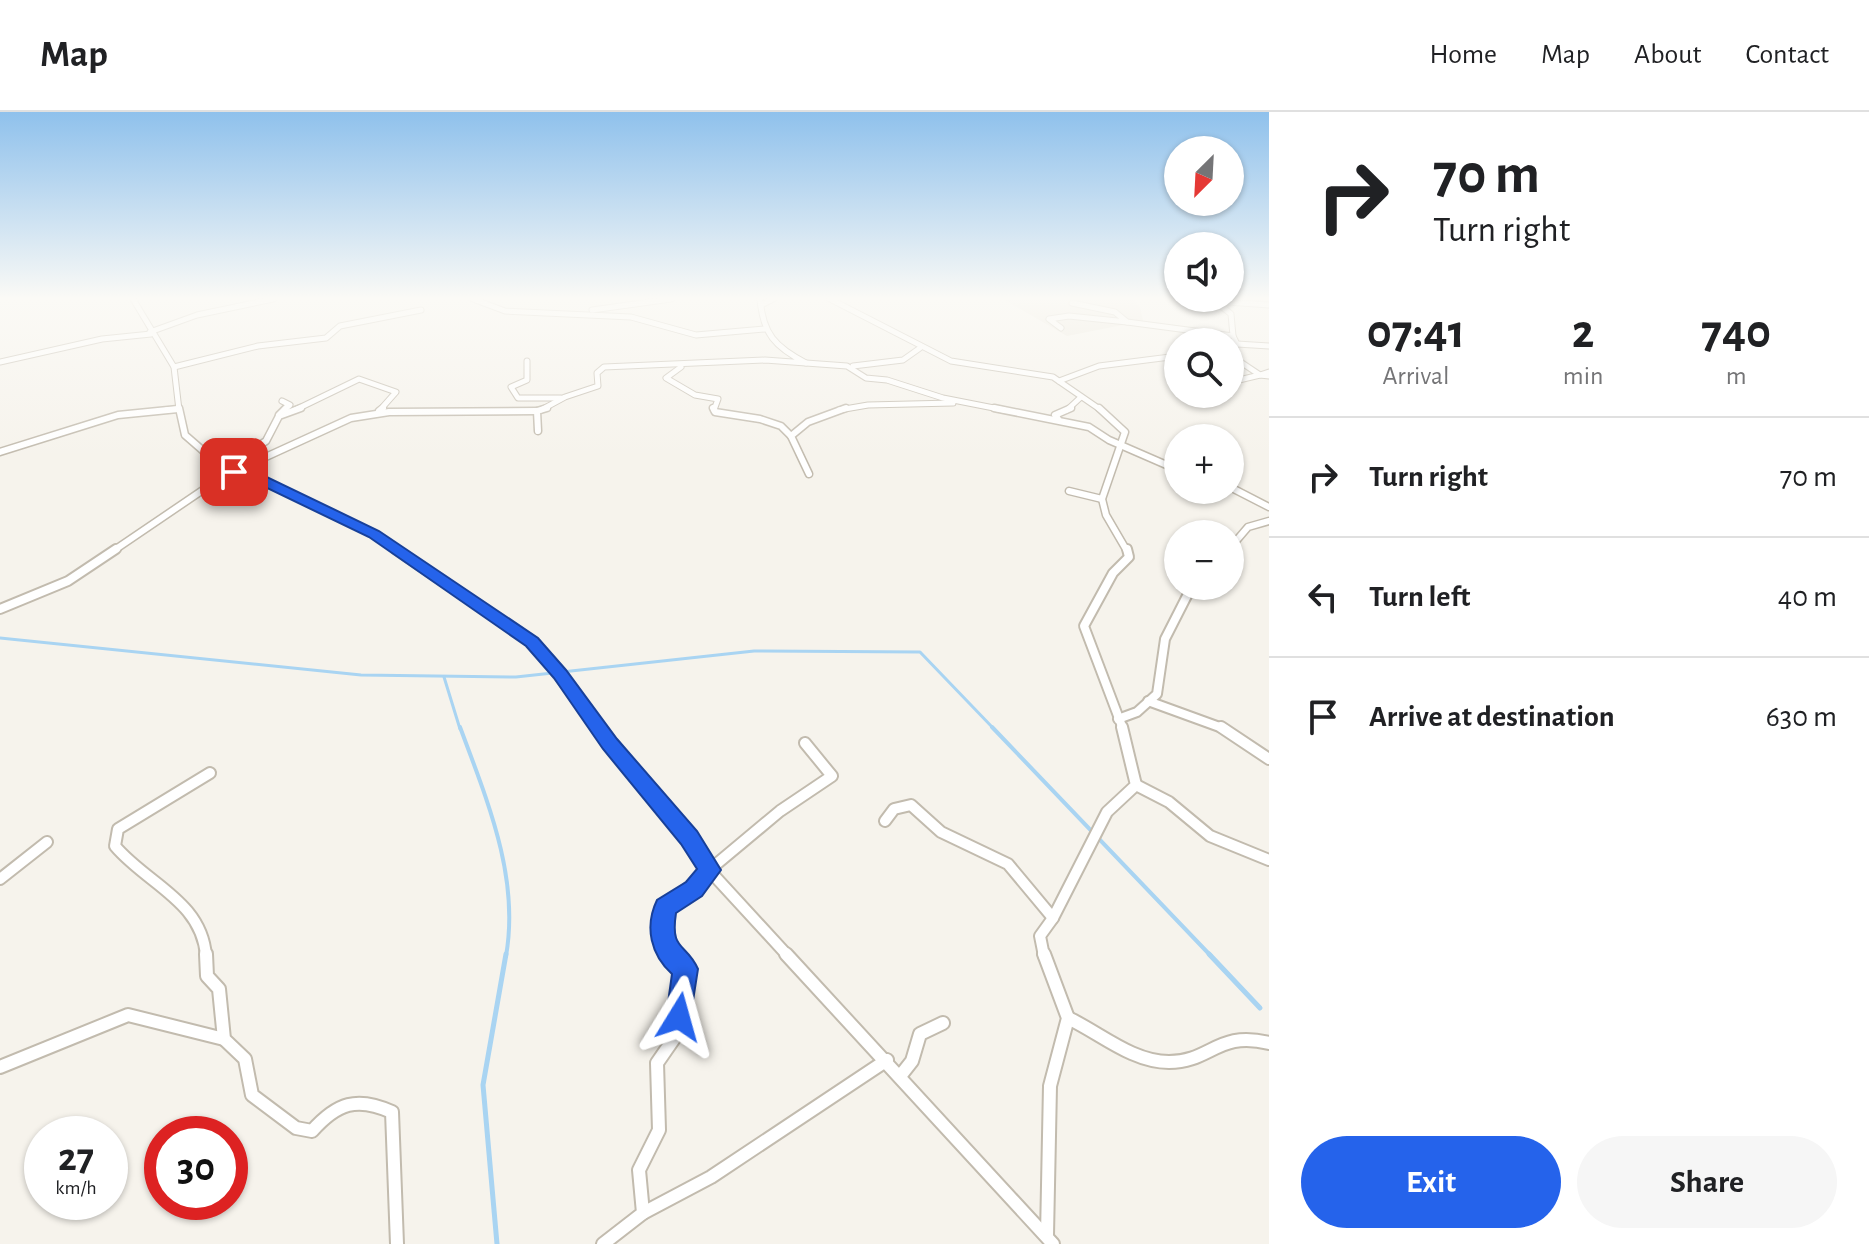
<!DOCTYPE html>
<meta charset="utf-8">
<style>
:root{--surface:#fff;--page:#f6f6f6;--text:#202124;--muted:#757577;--line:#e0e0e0;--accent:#2563eb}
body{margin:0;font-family:"Alegreya Sans",sans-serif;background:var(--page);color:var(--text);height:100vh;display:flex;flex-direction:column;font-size:30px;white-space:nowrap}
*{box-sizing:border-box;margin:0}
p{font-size:26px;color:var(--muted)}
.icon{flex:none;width:44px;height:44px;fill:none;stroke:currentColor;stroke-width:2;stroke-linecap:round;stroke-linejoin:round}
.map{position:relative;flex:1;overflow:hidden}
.sheet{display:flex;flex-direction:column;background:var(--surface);width:600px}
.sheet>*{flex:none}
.guide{background:#fff;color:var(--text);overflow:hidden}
.needle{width:52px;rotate:204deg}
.buttons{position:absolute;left:1164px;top:24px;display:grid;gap:16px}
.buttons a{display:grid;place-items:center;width:80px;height:80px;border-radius:50%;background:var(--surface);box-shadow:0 2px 6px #0004;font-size:40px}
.speed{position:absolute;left:24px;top:1004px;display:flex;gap:16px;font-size:40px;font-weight:700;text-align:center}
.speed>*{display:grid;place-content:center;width:104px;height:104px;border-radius:50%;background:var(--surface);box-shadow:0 2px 6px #0004;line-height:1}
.speed small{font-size:20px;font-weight:400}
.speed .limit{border:12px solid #d22;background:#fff;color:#111}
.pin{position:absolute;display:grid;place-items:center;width:68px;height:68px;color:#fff;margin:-34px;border-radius:16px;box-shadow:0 4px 12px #0006}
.me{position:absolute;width:88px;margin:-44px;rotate:8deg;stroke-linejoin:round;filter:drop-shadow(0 0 6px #0008)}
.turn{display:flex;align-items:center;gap:28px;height:168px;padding:0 32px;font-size:36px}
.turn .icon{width:104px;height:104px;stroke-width:2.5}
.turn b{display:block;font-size:56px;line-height:68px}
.eta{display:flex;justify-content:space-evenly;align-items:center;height:136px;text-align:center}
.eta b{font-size:48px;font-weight:700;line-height:56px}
.cta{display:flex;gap:16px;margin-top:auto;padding:16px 32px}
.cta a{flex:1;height:92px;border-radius:48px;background:var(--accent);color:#fff;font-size:32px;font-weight:700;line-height:92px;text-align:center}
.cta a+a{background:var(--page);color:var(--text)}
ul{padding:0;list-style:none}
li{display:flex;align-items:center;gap:24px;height:120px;padding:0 32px;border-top:2px solid var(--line)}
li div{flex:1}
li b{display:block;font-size:30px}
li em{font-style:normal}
header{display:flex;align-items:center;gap:48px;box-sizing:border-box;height:112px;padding:0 40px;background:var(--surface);border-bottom:2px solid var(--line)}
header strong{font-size:38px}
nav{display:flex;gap:44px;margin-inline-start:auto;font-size:28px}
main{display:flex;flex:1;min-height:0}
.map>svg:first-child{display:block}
.residential{fill:#eae5da}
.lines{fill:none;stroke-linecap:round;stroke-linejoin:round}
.stream-far2{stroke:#a9d4f2;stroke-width:3}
.stream-far1{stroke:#a9d4f2;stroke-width:4}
.stream{stroke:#a9d4f2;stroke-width:5}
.minor-far4-casing{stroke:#c2bbae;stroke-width:7}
.minor-far3-casing{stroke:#c2bbae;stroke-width:9}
.minor-far2-casing{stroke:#c2bbae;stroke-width:12}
.minor-far1-casing{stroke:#c2bbae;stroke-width:14}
.minor-casing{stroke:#c2bbae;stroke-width:16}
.minor-far4{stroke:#fff;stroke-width:5}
.minor-far3{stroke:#fff;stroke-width:6}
.minor-far2{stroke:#fff;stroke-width:8}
.minor-far1{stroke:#fff;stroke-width:10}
.minor{stroke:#fff;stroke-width:12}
.route{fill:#2563eb;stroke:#184099;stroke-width:2}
</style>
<header>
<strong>Map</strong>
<nav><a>Home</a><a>Map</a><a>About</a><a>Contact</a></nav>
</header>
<main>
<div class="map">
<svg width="1269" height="1132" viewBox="0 0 1269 1132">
<rect width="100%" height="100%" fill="#f6f3ec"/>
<polygon class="residential" points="1003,187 1132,187 1140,195 1143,209 1067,224"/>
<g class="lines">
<g class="stream-far2">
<polyline points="0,526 361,563 516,565 754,539 920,540 994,617"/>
<polyline points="444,565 460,617"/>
</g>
<g class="stream-far1">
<path d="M460,615C487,688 520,765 506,844"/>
<polyline points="992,615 1211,844"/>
</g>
<g class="stream">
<polyline points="1209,842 1260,896"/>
<polyline points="497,1132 483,973 506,842"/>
</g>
<defs>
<g id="minor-far4">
<polyline points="133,187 174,255 179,298"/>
<polyline points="473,187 505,199 631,205 696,223 765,217"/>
<polyline points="830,187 951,249 1053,265 1101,298"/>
<polyline points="1072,191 1115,200 1127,210 1233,224 1237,232 1230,233"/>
<polyline points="761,193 773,187"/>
<polyline points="592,198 671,187"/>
<polyline points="1061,216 1049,207 1069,204 1127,210"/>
<polyline points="150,220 197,203 273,187"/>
<polyline points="1233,224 1231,202 1220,193 1228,190 1269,193"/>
<polyline points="1237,232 1269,234"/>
<polyline points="1230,243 1260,263 1239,268"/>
<polyline points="527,249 527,268 511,275 518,286 561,286"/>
<polyline points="0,250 102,227 151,222"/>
<polyline points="806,251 847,254 866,266 887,268 943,286 1004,298"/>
<polyline points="853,254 903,248 920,236"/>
<polyline points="174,255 258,234 326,226 340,214 421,198"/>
<polyline points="681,255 666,266 695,283 718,287 714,298"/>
<polyline points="1269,260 1260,263 1269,264"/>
<polyline points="1059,269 1099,254 1178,244"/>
<polyline points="282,289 290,293 284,298"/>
<polyline points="166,298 178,297"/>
<polyline points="295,298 359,267 396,280 380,298"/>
<path d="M541,298L565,285L598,274L597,261L604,255L765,248L806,251C775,235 763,222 760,187"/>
<polyline points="839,298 868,293 953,291"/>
<polyline points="1067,298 1081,285"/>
</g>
<g id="minor-far3">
<polyline points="179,296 185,323 208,343 374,422 398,439"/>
<polyline points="713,296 715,300 760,307 781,314 791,324"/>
<polyline points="994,296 1089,315 1109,328 1178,358"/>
<polyline points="1099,296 1125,320 1102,387 1106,403 1127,439"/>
<polyline points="379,299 383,296"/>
<polyline points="279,303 286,296"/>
<polyline points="1058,307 1055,303 1071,296"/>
<polyline points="538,319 537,299 547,296"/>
<polyline points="0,340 118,303 178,297"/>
<polyline points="230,353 266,329 279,304 301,296"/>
<polyline points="809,362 791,324 808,310 846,296"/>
<polyline points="1230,375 1269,395"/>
<polyline points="1069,379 1102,387"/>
<polyline points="1230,436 1248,415 1269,409"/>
<polyline points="113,439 222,365 351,306 389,300 537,299"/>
</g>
<g id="minor-far2">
<polyline points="395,437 532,530 600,617"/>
<polyline points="0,497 68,469 116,437"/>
<polyline points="1148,589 1225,617"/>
<polyline points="1118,607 1137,600 1157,582 1165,527 1192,474"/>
<polyline points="1123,617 1084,514 1113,461 1129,445 1127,437"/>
</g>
<g id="minor-far1">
<polyline points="599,615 689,725 709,758 788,844"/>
<polyline points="1221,615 1269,647"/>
<polyline points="1136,673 1169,690 1210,724 1269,748"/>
<polyline points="885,709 894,697 911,693 941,720 1008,752 1053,806"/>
<polyline points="0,767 47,730"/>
<path d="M206,844C202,789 147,772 115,734L118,717L210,661"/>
<polyline points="673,844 664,822 665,795 780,699 832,664 805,631"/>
<polyline points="1044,844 1040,824 1053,806 1107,700 1136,673 1122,615"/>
</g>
<g id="minor">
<path d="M206,842L207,864L219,877L224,927L245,947L252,983L296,1016L312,1019C337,991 357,984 392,1000L397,1132"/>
<polyline points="786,842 1053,1132"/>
<polyline points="1044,842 1068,906 1050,974 1047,1123"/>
<path d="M1068,906C1100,921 1132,950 1169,950C1211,950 1218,918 1269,931"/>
<polyline points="0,955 128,903 224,927"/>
<polyline points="901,963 912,949 920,922 943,911"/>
<polyline points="643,1101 711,1065 887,948"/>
<polyline points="603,1132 643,1101 639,1058 659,1018 657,951 675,925 685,857 672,842"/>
</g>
</defs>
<use href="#minor-far4" class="minor-far4-casing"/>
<use href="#minor-far3" class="minor-far3-casing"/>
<use href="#minor-far2" class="minor-far2-casing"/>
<use href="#minor-far1" class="minor-far1-casing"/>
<use href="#minor" class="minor-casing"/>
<use href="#minor-far4" class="minor-far4"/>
<use href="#minor-far3" class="minor-far3"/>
<use href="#minor-far2" class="minor-far2"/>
<use href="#minor-far1" class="minor-far1"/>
<use href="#minor" class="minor"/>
</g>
<linearGradient id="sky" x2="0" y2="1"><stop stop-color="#8fc1ec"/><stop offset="0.54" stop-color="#fbfaf6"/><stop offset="1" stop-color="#fbfaf6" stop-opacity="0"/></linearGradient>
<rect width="1269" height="345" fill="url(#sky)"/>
<path class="route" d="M235,354H244L379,419L538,526L566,558L617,627L697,719L721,758L702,784L676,801C670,840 686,830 698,857L689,914L679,917L670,914L666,905L672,862C651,843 644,815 657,788L686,770L697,757L681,732L603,637L554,566L526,534L369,425L240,363H230L228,360Z"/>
</svg>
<div class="buttons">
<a><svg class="needle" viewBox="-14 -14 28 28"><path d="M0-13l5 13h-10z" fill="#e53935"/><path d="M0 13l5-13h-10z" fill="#757577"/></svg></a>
<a><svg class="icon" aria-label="sound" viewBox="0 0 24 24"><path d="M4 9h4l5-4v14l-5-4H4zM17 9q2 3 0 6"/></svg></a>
<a><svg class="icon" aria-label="search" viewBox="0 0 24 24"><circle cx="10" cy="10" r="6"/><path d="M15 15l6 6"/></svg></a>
<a>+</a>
<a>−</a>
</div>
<div class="speed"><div>27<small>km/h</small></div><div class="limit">30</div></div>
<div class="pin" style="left:234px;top:360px;background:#d93025"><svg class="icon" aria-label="arrive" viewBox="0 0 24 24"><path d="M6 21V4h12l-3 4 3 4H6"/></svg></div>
<svg class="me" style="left:679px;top:905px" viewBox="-20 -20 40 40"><path d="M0-17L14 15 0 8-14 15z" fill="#2563eb" stroke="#fff" stroke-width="4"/></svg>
</div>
<section class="sheet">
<div class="guide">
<div class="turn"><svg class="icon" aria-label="right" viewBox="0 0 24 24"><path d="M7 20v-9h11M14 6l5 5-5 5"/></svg><div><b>70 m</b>Turn right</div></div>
</div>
<div class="eta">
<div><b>07:41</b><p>Arrival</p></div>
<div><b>2</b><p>min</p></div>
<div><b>740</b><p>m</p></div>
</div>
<ul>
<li><svg class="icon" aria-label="right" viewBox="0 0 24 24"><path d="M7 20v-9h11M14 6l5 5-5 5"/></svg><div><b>Turn right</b></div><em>70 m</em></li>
<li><svg class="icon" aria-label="left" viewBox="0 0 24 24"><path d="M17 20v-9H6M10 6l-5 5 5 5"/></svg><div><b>Turn left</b></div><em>40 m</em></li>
<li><svg class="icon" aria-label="arrive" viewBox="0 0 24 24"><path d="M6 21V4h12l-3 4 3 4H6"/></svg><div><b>Arrive at destination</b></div><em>630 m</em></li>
</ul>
<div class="cta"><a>Exit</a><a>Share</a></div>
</section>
</main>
